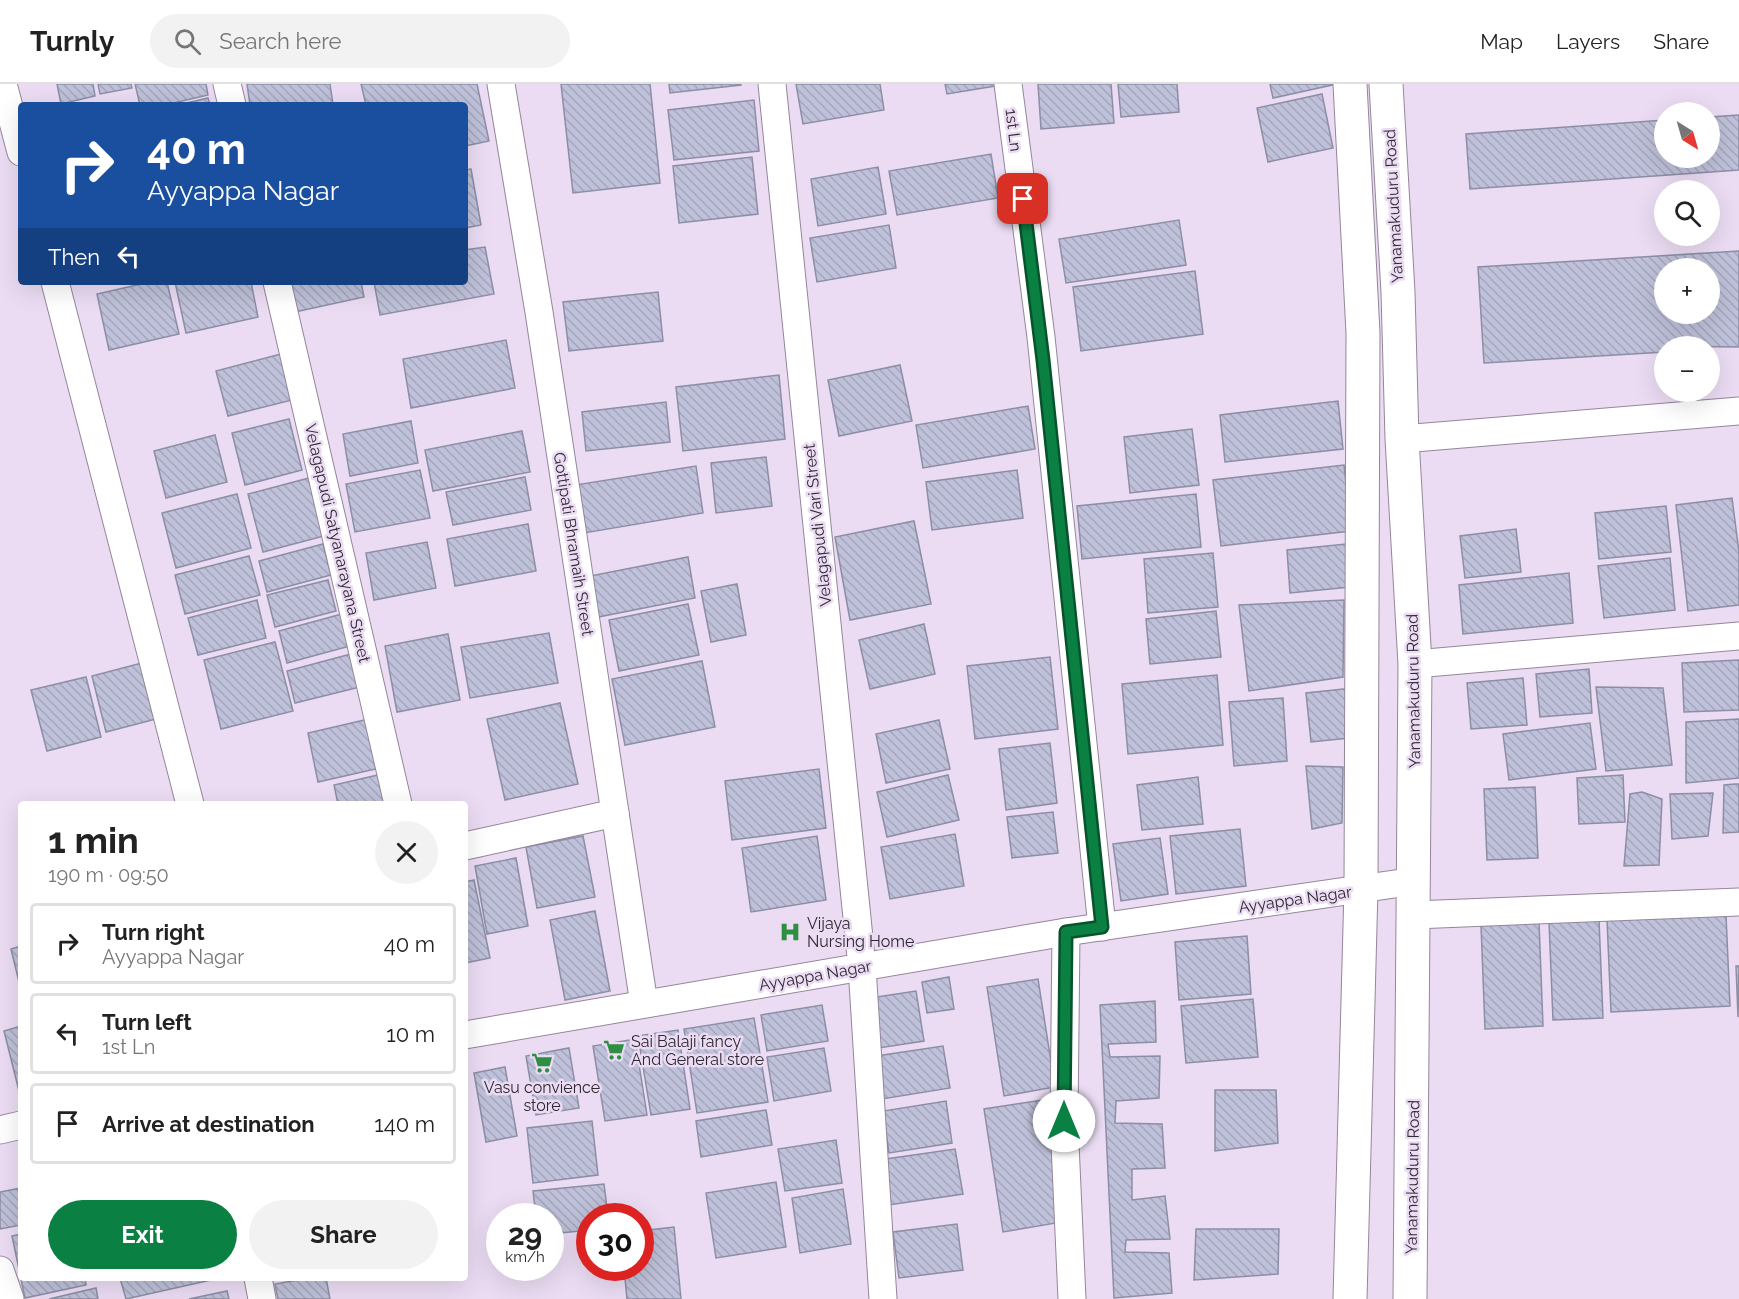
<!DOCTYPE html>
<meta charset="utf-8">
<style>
:root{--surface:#fff;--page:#f2f2f2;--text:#222;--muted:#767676;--line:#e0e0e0;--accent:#0b8043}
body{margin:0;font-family:Raleway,sans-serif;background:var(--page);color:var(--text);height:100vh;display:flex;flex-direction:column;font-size:22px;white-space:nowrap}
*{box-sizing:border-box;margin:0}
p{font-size:20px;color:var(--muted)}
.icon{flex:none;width:33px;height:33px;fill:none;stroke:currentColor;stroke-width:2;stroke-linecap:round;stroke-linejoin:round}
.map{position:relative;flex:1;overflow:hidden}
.panel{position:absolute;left:18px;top:717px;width:450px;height:480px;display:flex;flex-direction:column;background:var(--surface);border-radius:6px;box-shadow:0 6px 24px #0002}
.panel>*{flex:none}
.guide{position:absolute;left:18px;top:18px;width:450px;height:183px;border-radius:6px;box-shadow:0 6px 24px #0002;background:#1a4fa0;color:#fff;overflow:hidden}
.needle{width:39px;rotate:143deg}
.tools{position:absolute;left:1654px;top:18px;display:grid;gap:12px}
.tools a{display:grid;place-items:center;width:66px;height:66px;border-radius:50%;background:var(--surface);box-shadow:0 6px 24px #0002;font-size:30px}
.speed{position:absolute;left:486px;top:1119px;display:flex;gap:12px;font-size:30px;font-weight:700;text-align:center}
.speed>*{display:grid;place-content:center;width:78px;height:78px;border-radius:50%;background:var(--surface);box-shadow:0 6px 24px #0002;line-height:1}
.speed small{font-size:15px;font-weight:400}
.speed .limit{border:9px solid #d22;background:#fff;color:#111}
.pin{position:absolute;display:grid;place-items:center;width:51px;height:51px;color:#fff;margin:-26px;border-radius:12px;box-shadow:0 3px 9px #0006}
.me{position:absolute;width:66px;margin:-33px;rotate:0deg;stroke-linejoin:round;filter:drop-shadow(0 0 4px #0008)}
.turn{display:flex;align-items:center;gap:21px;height:126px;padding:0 30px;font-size:27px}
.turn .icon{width:78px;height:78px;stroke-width:2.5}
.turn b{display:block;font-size:42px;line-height:51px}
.then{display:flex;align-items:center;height:57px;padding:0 30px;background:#0003;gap:12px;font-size:22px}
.round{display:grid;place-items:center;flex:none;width:63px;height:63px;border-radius:32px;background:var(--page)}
.overview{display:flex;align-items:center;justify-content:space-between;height:102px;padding:0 30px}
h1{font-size:36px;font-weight:700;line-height:45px}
.primary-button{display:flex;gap:12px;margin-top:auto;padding:12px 30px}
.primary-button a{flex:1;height:69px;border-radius:36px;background:var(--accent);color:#fff;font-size:24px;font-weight:700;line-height:69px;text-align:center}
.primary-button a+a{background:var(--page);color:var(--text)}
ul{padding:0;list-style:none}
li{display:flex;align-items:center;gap:18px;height:81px;margin:0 12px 9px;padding:0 18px;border:3px solid var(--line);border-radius:6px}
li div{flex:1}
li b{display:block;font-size:22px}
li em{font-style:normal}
header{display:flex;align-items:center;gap:36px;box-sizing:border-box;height:84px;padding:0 30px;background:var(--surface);border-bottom:2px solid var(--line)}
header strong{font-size:28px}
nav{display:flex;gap:33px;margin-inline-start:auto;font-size:21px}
.search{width:420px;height:54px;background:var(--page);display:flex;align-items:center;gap:15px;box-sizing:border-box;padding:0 21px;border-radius:33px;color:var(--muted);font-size:22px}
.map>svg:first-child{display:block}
.building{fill:url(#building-back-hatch);stroke:#8c8ea6;stroke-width:1.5;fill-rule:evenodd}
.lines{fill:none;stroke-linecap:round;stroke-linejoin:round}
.street-casing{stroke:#94869b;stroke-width:29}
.secondary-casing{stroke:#94869b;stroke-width:35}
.street{stroke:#fff;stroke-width:27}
.secondary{stroke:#fff;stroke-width:33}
.route-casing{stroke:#07532c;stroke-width:15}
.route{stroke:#0b8043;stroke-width:10}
.labels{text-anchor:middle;stroke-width:5;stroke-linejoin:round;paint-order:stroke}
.street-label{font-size:16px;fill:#2e2831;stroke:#ebdcf3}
.poi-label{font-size:16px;fill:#2e2831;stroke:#ebdcf3;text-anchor:start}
</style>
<header>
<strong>Turnly</strong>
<div class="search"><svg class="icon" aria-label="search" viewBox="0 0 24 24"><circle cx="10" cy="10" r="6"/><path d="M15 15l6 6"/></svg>Search here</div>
<nav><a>Map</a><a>Layers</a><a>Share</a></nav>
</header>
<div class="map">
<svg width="1739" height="1215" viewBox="0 0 1739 1215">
<defs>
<pattern id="building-back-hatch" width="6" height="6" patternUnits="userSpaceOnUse" patternTransform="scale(1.5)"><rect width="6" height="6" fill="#bec1d9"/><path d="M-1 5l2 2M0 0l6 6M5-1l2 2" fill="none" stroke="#a4a6bb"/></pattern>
</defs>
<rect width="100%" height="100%" fill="#ebdcf3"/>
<g class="building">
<polygon points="57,0 93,0 95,12 61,20"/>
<polygon points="98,0 131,0 132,4 100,10"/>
<polygon points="135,0 206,0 208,11 165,21 140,21"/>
<polygon points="247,0 330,0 333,21 250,21"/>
<polygon points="361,0 477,0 489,57 465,62 465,21 366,21"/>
<polygon points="561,0 650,0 660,99 573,109"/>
<polygon points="669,0 741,0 741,1 670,9"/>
<polygon points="796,0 880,0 884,26 803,40"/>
<polygon points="945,0 995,0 995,2 947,10"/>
<polygon points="1038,0 1111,0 1114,39 1041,45"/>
<polygon points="1118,0 1177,0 1179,28 1121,33"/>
<polygon points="1270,0 1337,0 1273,14"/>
<polygon points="1322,10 1333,64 1268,78 1257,24"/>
<polygon points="208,14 210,21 178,21"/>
<polygon points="754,16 759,67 674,76 668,26"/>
<polygon points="1739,31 1739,86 1470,105 1466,50 1665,36 1665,74 1710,74 1710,33"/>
<polygon points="991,70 998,114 897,131 889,87"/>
<polygon points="752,73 758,130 679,139 673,82"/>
<polygon points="878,83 886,130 818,142 811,95"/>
<polygon points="471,85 481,141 465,144 465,86"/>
<polygon points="1179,136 1186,181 1066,199 1059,155"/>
<polygon points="889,141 896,184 817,198 810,154"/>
<polygon points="485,163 494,210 380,231 374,198 465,198 465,166"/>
<path d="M1739,167V263L1665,262V268L1484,279L1478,183ZM1665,184H1710V230H1665Z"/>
<polygon points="1195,187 1203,250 1081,267 1073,203"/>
<polygon points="150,198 167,198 179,250 109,266 97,210"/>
<polygon points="175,198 251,198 258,233 186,249"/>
<polygon points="283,198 361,198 364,213 290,229"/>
<polygon points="658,208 663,257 569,267 563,218"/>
<polygon points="506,256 515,304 411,324 403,275"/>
<polygon points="285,269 296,315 228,332 216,287"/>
<polygon points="900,281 912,337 839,352 828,296"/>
<polygon points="779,291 785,355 683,367 676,303"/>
<polygon points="1338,317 1343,365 1225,378 1220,331"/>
<polygon points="666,318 670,358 586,367 582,328"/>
<polygon points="1028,322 1035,365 923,384 916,341"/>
<polygon points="289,335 302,386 245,401 232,349"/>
<polygon points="411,337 418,379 350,392 343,350"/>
<polygon points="1192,345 1199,401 1130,409 1124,353"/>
<polygon points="522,347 530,388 433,407 425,366"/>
<polygon points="215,351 227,398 166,414 154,367"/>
<polygon points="766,373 772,422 716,429 711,379"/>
<polygon points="1344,381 1351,447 1221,462 1213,396"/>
<polygon points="696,382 703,429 584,449 575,401"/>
<polygon points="420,386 430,434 355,448 346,400"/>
<polygon points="1017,386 1023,434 932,446 926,398"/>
<polygon points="525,393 531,426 453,441 446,408"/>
<polygon points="309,394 324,452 263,468 248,410"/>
<polygon points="237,410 251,464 176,484 162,429"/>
<polygon points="1196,410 1201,463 1082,475 1077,422"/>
<polygon points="1732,414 1739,468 1739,521 1688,527 1676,421"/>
<polygon points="1666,422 1671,468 1599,475 1595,429"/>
<polygon points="914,437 931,520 850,536 835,453"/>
<polygon points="528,440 536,487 455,502 447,455"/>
<polygon points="1516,445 1521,488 1465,494 1460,452"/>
<polygon points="427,458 436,504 374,516 366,469"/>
<polygon points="323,460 331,491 267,508 259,477"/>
<polygon points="1346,460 1350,503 1290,509 1287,466"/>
<polygon points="1213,469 1218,523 1148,529 1144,475"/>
<polygon points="249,472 260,511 185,530 175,491"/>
<polygon points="688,473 695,514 598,533 590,492"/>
<polygon points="1670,474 1675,526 1604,534 1598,482"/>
<polygon points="1569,489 1573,539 1463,550 1459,501"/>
<polygon points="328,496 336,527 275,543 267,511"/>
<polygon points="737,500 746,551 711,558 701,507"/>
<polygon points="257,516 266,554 198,571 188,534"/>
<polygon points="1344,516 1343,593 1249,607 1239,521"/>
<polygon points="688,520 699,571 619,587 609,536"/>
<polygon points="1216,527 1221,573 1150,580 1146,535"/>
<polygon points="342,530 350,562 287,579 279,547"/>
<polygon points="924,540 935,590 870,605 859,556"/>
<polygon points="549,549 558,599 470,614 461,563"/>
<polygon points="448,550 460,616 397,628 385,562"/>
<polygon points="275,558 293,627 221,645 204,576"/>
<polygon points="351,570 360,603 295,619 287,587"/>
<polygon points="1050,573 1058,645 975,655 967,582"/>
<polygon points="1739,576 1739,626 1684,628 1682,579"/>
<polygon points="702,577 715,643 625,661 612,595"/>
<polygon points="142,579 156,635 106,648 92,592"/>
<polygon points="1589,585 1592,629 1540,633 1536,590"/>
<polygon points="1217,591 1223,661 1128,670 1122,600"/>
<polygon points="86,593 101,653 47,667 31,606"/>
<polygon points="1523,594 1527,641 1471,645 1467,599"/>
<polygon points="1596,603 1663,604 1672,681 1606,687"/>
<polygon points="1353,604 1359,653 1311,658 1306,609"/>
<polygon points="1283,614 1287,677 1234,682 1229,618"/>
<polygon points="560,619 578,700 505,716 487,635"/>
<polygon points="369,635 380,684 318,698 308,649"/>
<polygon points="1739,635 1739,694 1686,699 1686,638"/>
<polygon points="939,636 950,685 886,699 876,650"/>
<polygon points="1590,639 1596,685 1509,696 1503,650"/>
<polygon points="1050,659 1057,719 1006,726 999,665"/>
<polygon points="1306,682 1343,683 1342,739 1312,745"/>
<polygon points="819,685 826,744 732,756 725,697"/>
<polygon points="378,691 385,720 338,720 334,701"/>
<polygon points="948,691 959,736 887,753 877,708"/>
<polygon points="1623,691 1625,738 1579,740 1577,694"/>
<polygon points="1198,693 1203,740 1142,746 1137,701"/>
<polygon points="1735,700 1739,700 1739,748 1723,749 1724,701"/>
<polygon points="1535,703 1538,774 1487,776 1484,705"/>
<polygon points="1642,708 1662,715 1659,781 1624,782 1630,710"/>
<polygon points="1713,709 1708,752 1672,755 1670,710"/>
<polygon points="1053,728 1058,769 1012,774 1007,733"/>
<polygon points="1240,745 1246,802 1176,810 1170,752"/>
<polygon points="955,750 964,802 890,815 881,763"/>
<polygon points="583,752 595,813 537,824 526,763"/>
<polygon points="817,752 826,816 751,828 742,764"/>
<polygon points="1160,754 1168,810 1121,817 1113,760"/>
<polygon points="516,774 528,842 487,850 475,782"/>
<polygon points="474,796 490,874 465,879 465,798"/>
<polygon points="595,827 610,907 565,916 550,836"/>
<polygon points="1726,831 1730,922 1611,928 1607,836"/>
<polygon points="1599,836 1603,934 1553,936 1549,838"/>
<polygon points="1539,838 1543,942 1485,945 1481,841"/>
<polygon points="1247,852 1251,910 1179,916 1175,858"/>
<polygon points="21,862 21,906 11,865"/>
<polygon points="1736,882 1739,882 1738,933"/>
<polygon points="949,893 954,925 927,929 922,898"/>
<polygon points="1038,895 1055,1003 1004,1012 987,903"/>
<polygon points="916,907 924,957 872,965 864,915"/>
<polygon points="1253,915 1258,973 1186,979 1181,922"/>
<polygon points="1155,917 1156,958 1108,960 1110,973 1160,972 1159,1014 1116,1017 1115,1039 1162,1040 1165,1084 1132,1085 1132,1116 1165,1112 1170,1155 1126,1156 1125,1168 1169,1169 1172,1209 1114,1214 1100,921"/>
<polygon points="822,921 828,957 767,967 761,931"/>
<polygon points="754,934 768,1018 697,1029 684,945"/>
<polygon points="21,942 21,1015 4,947"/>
<polygon points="678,946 690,1025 651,1031 638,952"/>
<polygon points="635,955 647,1031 605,1037 593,962"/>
<polygon points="943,962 950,1004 876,1016 870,973"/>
<polygon points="569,964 579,1024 536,1031 526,972"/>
<polygon points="824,964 831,1007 774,1017 767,973"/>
<polygon points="505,983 517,1052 486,1058 474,989"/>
<polygon points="1215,1006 1276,1006 1278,1059 1215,1067"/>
<polygon points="1049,1015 1068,1137 1003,1148 984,1025"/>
<polygon points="946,1017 952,1059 889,1069 883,1027"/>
<polygon points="766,1026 772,1061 701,1073 696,1037"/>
<polygon points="592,1037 598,1091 533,1099 527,1044"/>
<polygon points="836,1056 842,1099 785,1107 778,1065"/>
<polygon points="955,1065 963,1110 882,1122 879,1076"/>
<polygon points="776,1098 786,1163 716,1174 706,1109"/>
<polygon points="604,1100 608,1132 590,1132 590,1146 550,1150 550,1132 536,1132 533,1107"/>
<polygon points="21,1104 21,1141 0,1145 0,1108"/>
<polygon points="843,1105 851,1160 800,1169 792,1114"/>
<polygon points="957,1140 963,1186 899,1194 893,1148"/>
<polygon points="674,1143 681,1215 627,1215 624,1184 640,1184 640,1147"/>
<polygon points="1196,1145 1279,1145 1278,1190 1194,1196"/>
<polygon points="21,1150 21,1194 85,1194 86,1201 25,1214 12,1152"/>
<polygon points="120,1194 220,1194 126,1215"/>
<polygon points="310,1194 326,1194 330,1215 278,1215 275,1200"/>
<polygon points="96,1204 98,1215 49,1215"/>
<polygon points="227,1207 229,1215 189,1215"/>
</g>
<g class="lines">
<defs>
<g id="street">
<polyline points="3,0 21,68"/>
<polyline points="227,0 232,21"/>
<polyline points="501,0 539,228 644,920"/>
<polyline points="772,0 862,883 883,1215"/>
<polyline points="1008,0 1041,253 1102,843"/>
<polyline points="55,198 190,720"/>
<polyline points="277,198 398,720"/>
<polyline points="1402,355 1739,327"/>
<polyline points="1415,580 1739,552"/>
<polyline points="465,762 615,729"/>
<polyline points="1414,831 1739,818"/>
<polyline points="1066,848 1064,1037 1072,1215"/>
<polyline points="465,951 1066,848 1415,797"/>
<polyline points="0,1046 21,1041"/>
<polyline points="0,1186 10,1215"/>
<polyline points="258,1194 262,1215"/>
</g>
<g id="secondary">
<polyline points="1350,0 1363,249 1361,805 1350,1215"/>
<polyline points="1386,0 1398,208 1402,355 1415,580 1410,1215"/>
</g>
</defs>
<use href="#street" class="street-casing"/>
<use href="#secondary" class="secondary-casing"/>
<use href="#street" class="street"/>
<use href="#secondary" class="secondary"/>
</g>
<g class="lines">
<defs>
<polyline id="route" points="1023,115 1043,276 1102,843 1066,848 1064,1037"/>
</defs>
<use href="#route" class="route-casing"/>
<use href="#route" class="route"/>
</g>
<defs>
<symbol id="hospital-bare" viewBox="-9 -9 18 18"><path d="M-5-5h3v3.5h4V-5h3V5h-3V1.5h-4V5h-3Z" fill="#2e8e42" stroke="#ebdcf3" stroke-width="2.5" paint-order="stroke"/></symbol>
<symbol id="supermarket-bare" viewBox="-9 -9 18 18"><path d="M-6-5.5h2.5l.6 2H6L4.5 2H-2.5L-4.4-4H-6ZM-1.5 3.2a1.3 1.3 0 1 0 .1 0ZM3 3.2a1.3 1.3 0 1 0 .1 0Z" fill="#2e8e42" stroke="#ebdcf3" stroke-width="2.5" paint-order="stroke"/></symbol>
</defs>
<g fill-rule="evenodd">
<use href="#hospital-bare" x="775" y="833" width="30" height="30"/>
<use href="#supermarket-bare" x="599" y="951" width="30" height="30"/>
<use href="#supermarket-bare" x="527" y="964" width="30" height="30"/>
</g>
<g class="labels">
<g class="street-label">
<text transform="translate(1014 46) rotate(83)" y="6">1st Ln</text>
<text transform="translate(1393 122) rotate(-93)" y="6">Yanamakuduru Road</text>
<text transform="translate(817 441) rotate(-96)" y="6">Velagapudi Vari Street</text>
<text transform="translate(338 459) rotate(77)" y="6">Velagapudi Satyanarayana Street</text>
<text transform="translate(574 460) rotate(81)" y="6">Gottipati Bhramaih Street</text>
<text transform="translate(1413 607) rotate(-91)" y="6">Yanamakuduru Road</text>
<text transform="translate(1295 815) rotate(-8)" y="6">Ayyappa Nagar</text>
<text transform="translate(815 891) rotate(-10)" y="6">Ayyappa Nagar</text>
<text transform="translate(1412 1093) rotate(-89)" y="6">Yanamakuduru Road</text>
</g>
<g class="poi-label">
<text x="807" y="845">Vijaya<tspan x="807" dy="18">Nursing Home</tspan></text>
<text x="631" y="963">Sai Balaji fancy<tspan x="631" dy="18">And General store</tspan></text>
<text x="542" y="1009" text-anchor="middle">Vasu convience<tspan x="542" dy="18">store</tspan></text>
</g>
</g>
</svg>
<div class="tools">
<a><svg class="needle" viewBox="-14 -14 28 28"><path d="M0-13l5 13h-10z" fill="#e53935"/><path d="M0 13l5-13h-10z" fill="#767676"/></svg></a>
<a><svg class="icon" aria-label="search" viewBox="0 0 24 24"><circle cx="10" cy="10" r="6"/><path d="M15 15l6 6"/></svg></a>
<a>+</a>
<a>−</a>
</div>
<div class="speed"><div>29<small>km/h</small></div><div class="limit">30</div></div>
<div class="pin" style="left:1023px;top:115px;background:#d93025"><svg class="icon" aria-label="arrive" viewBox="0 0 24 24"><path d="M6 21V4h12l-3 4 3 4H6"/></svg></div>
<svg class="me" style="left:1064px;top:1037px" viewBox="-20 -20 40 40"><circle r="19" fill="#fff"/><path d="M0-13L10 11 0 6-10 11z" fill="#0b8043"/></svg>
<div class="guide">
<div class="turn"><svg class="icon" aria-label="right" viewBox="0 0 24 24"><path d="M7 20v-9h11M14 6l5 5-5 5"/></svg><div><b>40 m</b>Ayyappa Nagar</div></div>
<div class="then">Then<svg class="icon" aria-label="left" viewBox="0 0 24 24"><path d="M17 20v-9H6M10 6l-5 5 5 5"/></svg></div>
</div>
<section class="panel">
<div class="overview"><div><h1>1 min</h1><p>190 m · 09:50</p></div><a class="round"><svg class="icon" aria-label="close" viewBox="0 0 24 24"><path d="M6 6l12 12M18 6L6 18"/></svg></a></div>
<ul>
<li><svg class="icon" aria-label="right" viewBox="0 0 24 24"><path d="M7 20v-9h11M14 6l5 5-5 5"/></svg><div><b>Turn right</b><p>Ayyappa Nagar</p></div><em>40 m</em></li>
<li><svg class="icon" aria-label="left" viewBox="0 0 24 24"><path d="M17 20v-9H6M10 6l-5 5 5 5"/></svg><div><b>Turn left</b><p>1st Ln</p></div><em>10 m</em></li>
<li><svg class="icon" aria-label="arrive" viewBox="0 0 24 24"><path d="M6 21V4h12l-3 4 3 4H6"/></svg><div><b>Arrive at destination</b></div><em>140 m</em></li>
</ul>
<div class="primary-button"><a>Exit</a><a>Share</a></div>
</section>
</div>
